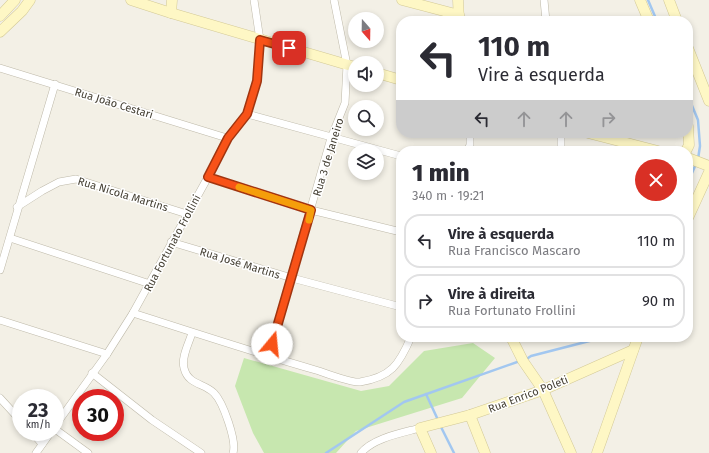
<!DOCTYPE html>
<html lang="pt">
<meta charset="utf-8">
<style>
:root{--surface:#fff;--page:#f2f2f3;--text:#2b2b33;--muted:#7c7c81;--line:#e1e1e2}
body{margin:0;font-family:"Fira Sans",sans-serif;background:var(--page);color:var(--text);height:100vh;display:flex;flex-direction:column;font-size:15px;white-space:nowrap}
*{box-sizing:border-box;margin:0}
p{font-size:13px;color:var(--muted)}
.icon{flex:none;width:22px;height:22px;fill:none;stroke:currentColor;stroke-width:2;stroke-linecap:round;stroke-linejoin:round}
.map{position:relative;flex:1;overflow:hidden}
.drawer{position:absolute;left:396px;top:146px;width:297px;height:196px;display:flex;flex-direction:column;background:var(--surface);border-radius:16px;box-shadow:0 2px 6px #0003}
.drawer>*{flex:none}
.banner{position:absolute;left:396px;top:16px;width:297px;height:122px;border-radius:16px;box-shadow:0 2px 6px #0003;background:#fff;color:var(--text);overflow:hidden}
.needle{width:26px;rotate:160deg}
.controls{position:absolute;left:348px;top:12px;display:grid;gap:8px}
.controls a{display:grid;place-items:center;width:36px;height:36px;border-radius:50%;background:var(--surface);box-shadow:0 2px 6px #0003;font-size:20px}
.speed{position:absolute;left:12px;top:389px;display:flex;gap:8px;font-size:20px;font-weight:700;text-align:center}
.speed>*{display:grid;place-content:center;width:52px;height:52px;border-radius:50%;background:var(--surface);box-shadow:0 2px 6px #0003;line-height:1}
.speed small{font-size:10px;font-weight:400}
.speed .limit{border:6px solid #d22;background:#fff;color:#111}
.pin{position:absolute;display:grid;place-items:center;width:34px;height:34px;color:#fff;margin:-17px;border-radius:8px;box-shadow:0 2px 6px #0006}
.me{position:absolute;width:44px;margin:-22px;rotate:17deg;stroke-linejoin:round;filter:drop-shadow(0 0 3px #0008)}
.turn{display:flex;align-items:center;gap:14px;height:84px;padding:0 16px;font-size:18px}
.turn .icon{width:52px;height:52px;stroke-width:2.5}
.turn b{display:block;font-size:28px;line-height:34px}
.lanes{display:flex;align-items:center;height:38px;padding:0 16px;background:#0003;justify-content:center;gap:20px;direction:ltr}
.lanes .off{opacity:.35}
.round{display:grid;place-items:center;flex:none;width:42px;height:42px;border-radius:21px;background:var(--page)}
.headline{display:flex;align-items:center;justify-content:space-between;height:68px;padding:0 16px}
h1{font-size:24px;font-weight:800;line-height:30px}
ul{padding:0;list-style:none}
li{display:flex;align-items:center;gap:12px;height:54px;margin:0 8px 6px;padding:0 8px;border:2px solid var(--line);border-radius:16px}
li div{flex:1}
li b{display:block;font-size:15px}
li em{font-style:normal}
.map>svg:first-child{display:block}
.green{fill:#c7e7af}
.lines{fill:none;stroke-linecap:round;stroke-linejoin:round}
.stream{stroke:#a2c7f0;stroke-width:2.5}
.street-casing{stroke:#beb9a9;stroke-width:8}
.secondary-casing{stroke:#d3c996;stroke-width:11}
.street{stroke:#fff;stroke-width:7}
.secondary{stroke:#fef7c5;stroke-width:10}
.route-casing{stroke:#a13510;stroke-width:10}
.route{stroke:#f85218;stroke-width:7}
.slow{stroke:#f59e0b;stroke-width:7}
.labels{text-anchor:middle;stroke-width:3;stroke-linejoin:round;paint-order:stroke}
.street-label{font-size:11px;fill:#464135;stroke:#fff}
</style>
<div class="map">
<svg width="709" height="453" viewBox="0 0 709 453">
<rect width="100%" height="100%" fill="#f3f0e6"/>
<polygon class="green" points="473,343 495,358 462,398 356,431 336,453 264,453 253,433 235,386 244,358 361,391 389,386 424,351"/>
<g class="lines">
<g class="stream">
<polyline points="648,0 657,21"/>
<polyline points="688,96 698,120 700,146 698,159"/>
<polyline points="688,182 696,164"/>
<polyline points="528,358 531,356 605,337"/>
<polyline points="426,394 438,420"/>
<polyline points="440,425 454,453"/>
<polyline points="326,453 404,402 520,361"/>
</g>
<defs>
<g id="street">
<polyline points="544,0 546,21"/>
<polyline points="0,68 227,138"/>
<polyline points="247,114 401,156"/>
<polyline points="561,133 561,151"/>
<polyline points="467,151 470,145 470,133"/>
<polyline points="208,177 311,210 401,232"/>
<polyline points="17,207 42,191 59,182 76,179 187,214"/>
<polyline points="10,238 150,284"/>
<polyline points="171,242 292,278 401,307"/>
<polyline points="0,270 55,84"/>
<path d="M133,313C195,333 256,353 319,371C327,374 353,383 360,382C391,377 399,365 411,337"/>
<polyline points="0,320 107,354"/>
<path d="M192,333C189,343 181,357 184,368C188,385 204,383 214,393C223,402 237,441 233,453"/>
<polyline points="268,357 331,138 345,103 347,65 334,0"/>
<polyline points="92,373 152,420 201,453"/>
<polyline points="0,398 21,421"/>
<polyline points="55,426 107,354 133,313 208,177 227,138 247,114 257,81 260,40 254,0"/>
<polyline points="55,429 88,453"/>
<polyline points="32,432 42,444"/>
<polyline points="36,453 51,432"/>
<path d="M361,453C373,438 402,433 420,428"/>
</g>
<g id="secondary">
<polyline points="131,0 171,13 355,67"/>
<polyline points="402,0 459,15"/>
<polyline points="458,0 459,21"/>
<polyline points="640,0 649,21"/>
<polyline points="669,0 677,21"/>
<polyline points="171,13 172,0"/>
<polyline points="0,16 15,0"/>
<polyline points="0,32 22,11 30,0"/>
<polyline points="688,48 709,101"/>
<polyline points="377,73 401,80"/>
<polyline points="588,133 658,151"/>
<polyline points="686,151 689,145 688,126"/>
<polyline points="688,158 709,166"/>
<polyline points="688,218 709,172"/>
<polyline points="511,337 523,361 543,390 571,453"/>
<polyline points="470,415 485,453"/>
<polyline points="431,453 420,428 470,415 543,390 633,350"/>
<polyline points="597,453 638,337"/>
</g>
</defs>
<use href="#street" class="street-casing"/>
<use href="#secondary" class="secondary-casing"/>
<use href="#street" class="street"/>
<use href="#secondary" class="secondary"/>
</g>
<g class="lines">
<defs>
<polyline id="route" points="272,344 311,210 208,177 228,138 247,114 257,81 260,40 289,48"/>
</defs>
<use href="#route" class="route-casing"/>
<use href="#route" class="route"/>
<polyline class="slow" points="239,187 311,210 309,220"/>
</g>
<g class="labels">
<g class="street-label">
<text transform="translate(114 103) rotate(17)" y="4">Rua João Cestari</text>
<text transform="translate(328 157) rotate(-73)" y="4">Rua 3 de Janeiro</text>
<text transform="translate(123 194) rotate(17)" y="4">Rua Nicola Martins</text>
<text transform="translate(172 243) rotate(-62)" y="4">Rua Fortunato Frollini</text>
<text transform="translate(240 263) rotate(17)" y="4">Rua José Martins</text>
<text transform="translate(528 394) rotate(-21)" y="4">Rua Enrico Poleti</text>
</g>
</g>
</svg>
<div class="controls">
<a><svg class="needle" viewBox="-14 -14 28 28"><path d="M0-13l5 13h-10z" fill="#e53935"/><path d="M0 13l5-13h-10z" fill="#7c7c81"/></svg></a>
<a><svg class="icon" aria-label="sound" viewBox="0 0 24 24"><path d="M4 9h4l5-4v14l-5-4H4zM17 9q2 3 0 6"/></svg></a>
<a><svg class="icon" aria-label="search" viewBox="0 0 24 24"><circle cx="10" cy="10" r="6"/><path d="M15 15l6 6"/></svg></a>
<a><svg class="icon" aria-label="layers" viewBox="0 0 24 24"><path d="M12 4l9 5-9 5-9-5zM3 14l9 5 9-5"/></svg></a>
</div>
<div class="speed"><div>23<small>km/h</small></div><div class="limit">30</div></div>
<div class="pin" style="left:289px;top:48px;background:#d93025"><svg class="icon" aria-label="arrive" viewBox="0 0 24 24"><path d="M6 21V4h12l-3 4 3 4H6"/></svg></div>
<svg class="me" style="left:272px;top:344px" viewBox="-20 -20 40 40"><circle r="19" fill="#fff"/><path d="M0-13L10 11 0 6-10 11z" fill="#f85218"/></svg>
<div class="banner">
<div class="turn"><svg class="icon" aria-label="left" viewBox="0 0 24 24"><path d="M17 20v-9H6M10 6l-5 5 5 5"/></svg><div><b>110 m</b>Vire à esquerda</div></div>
<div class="lanes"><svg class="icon" aria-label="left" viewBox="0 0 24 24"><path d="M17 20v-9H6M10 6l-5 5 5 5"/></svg><svg class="icon off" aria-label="ahead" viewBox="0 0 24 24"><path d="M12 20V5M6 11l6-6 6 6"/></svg><svg class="icon off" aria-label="ahead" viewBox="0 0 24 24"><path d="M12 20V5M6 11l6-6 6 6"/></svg><svg class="icon off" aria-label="right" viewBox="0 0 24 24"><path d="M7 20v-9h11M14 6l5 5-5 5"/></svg></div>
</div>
<section class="drawer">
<div class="headline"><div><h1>1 min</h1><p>340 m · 19:21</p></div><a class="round" style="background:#d93025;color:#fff"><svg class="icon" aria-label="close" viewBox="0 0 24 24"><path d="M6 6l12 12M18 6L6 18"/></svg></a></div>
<ul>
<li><svg class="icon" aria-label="left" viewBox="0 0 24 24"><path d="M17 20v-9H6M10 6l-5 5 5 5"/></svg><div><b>Vire à esquerda</b><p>Rua Francisco Mascaro</p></div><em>110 m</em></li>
<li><svg class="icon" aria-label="right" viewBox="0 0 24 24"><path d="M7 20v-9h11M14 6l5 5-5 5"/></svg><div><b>Vire à direita</b><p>Rua Fortunato Frollini</p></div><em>90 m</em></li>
</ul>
</section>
</div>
